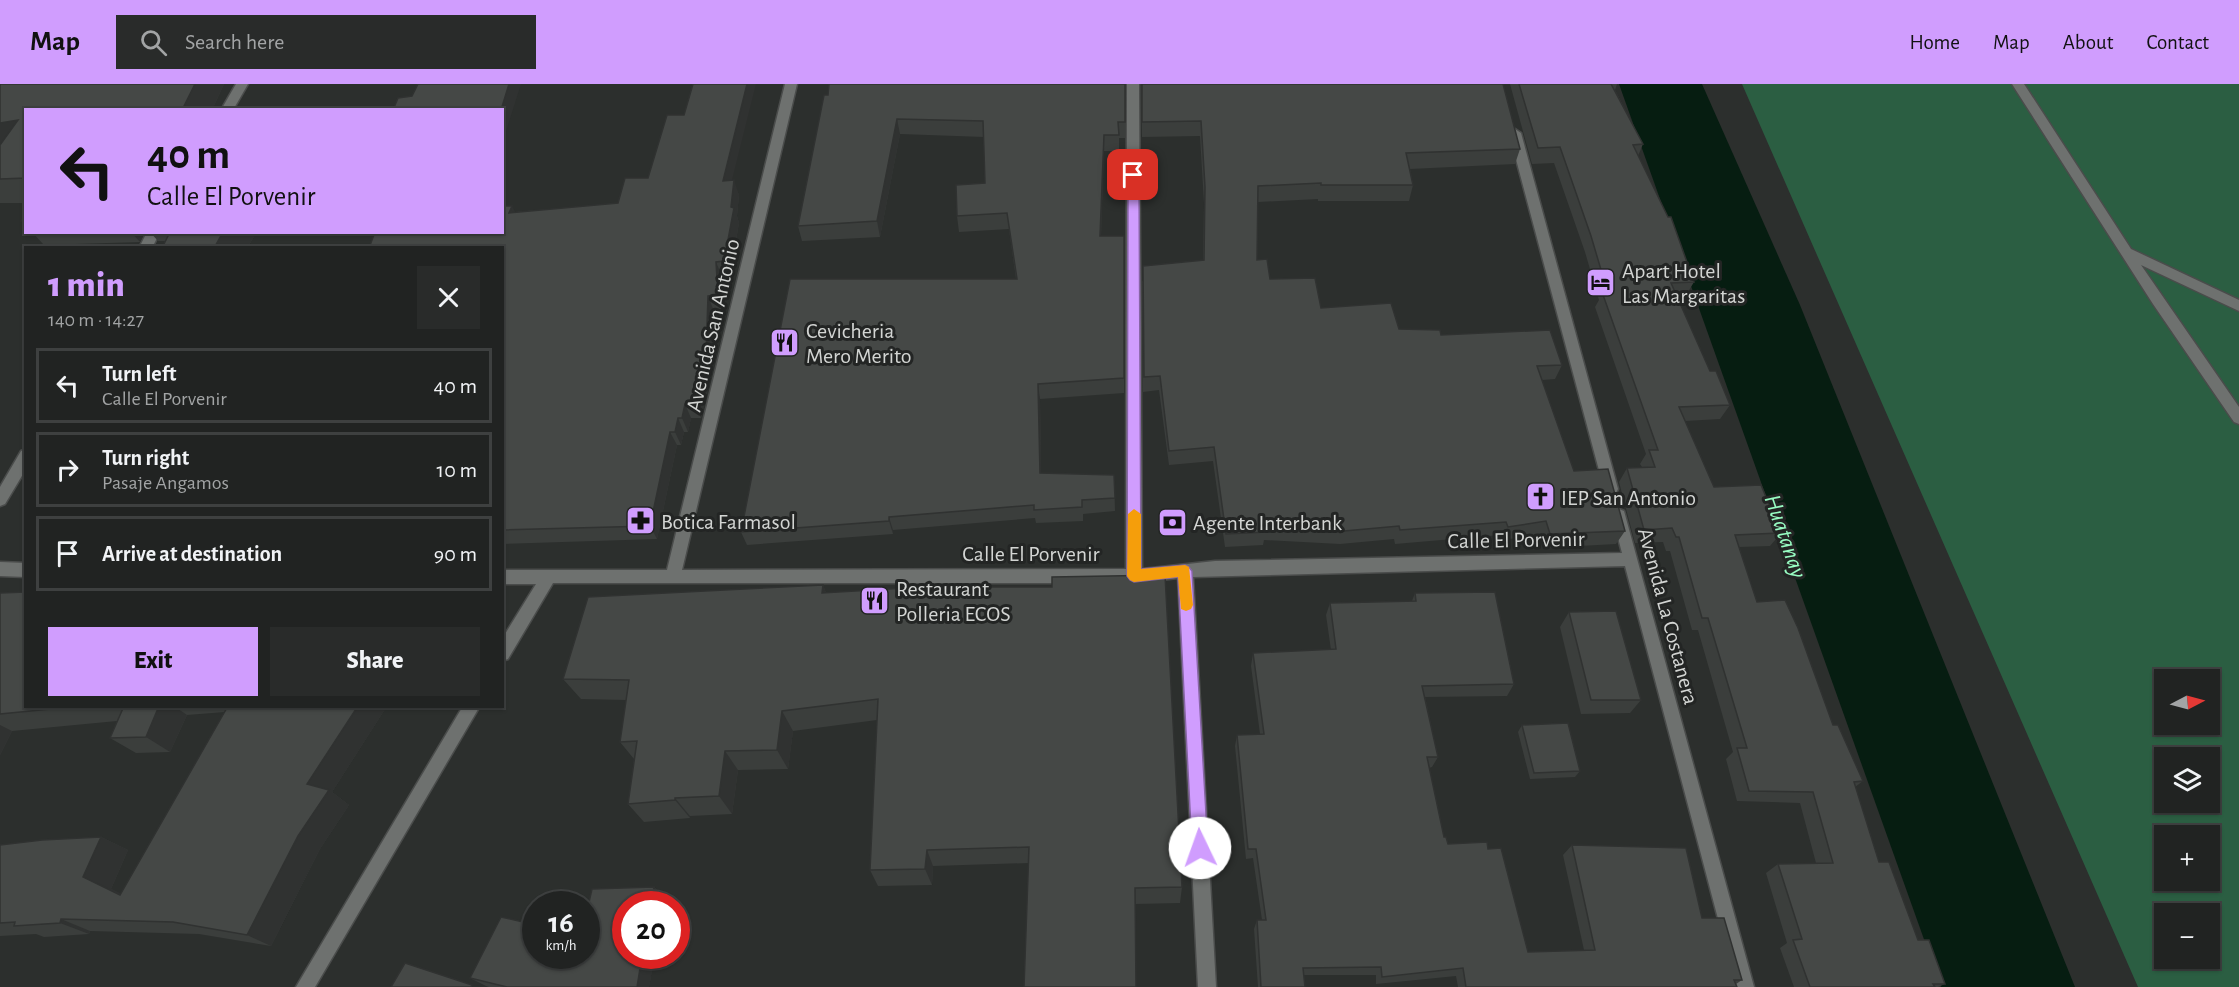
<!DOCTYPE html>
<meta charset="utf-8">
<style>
:root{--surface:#212322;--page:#292b2a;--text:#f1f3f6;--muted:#a2a4a5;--line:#3e4040;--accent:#d09dfe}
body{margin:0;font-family:"Alegreya Sans",sans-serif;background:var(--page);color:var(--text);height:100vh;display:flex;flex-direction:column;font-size:22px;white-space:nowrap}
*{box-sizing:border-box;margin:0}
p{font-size:20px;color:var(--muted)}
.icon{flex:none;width:33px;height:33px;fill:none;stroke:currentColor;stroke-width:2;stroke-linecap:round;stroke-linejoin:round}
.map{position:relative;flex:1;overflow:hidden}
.side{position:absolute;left:24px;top:162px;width:480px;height:462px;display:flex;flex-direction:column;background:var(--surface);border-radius:0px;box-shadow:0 2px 4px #0004,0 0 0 2px var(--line)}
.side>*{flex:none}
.top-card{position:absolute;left:24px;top:24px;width:480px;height:126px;border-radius:0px;box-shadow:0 2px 4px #0004,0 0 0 2px var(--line);background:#d09dfe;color:#111;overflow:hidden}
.needle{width:39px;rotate:84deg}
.tools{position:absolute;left:2154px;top:585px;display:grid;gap:12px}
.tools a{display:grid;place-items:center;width:66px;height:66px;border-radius:0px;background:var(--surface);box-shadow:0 2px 4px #0004,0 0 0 2px var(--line);font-size:30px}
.speed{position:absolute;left:522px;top:807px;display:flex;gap:12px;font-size:30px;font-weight:700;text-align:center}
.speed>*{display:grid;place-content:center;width:78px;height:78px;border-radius:50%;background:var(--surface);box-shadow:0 2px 4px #0004,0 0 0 2px var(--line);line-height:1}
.speed small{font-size:15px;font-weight:400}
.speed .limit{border:9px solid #d22;background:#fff;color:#111}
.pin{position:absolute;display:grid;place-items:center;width:51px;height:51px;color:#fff;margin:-26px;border-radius:12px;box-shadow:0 3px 9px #0006}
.me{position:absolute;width:66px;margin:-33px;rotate:357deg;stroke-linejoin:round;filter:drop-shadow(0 0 4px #0008)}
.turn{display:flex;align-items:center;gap:21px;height:126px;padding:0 24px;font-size:27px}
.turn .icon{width:78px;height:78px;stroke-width:2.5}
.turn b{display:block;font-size:42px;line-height:51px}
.round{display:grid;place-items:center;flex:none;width:63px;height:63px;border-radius:0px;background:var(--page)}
.headline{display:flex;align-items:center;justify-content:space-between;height:102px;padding:0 24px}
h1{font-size:36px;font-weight:800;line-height:45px;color:var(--accent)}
.action{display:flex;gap:12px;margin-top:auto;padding:12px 24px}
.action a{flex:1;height:69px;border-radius:0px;background:var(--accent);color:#111;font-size:24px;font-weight:800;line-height:69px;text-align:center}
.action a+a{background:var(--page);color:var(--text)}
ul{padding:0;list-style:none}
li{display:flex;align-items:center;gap:18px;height:75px;margin:0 12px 9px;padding:0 12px;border:3px solid var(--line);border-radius:0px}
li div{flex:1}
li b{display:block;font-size:22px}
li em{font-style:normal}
header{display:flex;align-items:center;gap:36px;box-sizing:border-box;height:84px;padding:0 30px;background:var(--accent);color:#111}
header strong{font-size:28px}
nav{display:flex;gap:33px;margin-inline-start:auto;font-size:21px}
.search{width:420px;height:54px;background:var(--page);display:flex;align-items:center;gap:15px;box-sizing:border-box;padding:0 21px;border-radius:0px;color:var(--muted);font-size:22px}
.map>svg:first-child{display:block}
.green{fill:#2b5e42;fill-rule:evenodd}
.water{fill:#061d11}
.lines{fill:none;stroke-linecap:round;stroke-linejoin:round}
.minor-casing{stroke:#4a4c4b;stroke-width:3}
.minor{fill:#6e716f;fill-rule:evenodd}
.wall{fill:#3b3e3c}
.shaded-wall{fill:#303231}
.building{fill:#454846;stroke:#303231;stroke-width:1.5}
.route{fill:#d09dfe;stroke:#8766a5;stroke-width:1.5}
.slow{fill:#f59e0b}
.labels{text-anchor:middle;stroke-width:6;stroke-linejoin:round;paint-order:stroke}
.poi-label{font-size:22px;fill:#d3d5d3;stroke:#232524;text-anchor:start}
.street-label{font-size:22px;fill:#d3d5d3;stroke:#232524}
.water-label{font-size:24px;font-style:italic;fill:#98fdc3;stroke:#232524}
</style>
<header>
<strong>Map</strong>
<div class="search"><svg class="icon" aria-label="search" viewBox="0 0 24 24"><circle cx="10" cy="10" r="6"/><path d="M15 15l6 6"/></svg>Search here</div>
<nav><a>Home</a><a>Map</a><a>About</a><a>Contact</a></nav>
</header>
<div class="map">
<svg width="2239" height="903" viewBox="0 0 2239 903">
<rect width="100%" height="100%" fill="#2c2f2d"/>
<path class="green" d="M1742,0H2239V903H2138ZM2164,596H2210V640H2164ZM2164,674H2210V718H2164ZM2164,752H2210V796H2164ZM2164,830H2210V874H2164Z"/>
<polygon class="water" points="1619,0 1702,0 1800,221 2075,903 1941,903"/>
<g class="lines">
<defs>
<g id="minor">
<polygon points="236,0 248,0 233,26 221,26"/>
<polygon points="785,0 797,0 682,486 1126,485 1127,0 1139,0 1142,485 1215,477 1622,469 1612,431 1614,427 1619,425 1624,427 1754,903 1736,903 1625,482 1193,493 1216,903 1198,903 1178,494 1134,499 553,499 508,575 502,577 502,555 536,500 502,500 502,486 667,486"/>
<polygon points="2012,0 2024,0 2131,165 2239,216 2239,227 2141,181 2239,323 2239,340 2234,338 2153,220"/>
<polygon points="1515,45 1521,49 1618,405 1616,409 1606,409 1604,405 1509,49"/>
<polygon points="147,148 160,148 152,164 139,164"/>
<polygon points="26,365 26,385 5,420 0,422 0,403 21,367"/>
<polygon points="0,478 26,479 26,493 0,492"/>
<polygon points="463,622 480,622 315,903 296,903"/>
</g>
</defs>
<use href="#minor" class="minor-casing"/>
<use href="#minor" class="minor"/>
</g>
<g class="wall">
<polygon points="0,0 224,0 212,26 26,26 26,119 0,119"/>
<polygon points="1125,0 1125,54 1119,54 1119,67 1104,67 1101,152 1124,152 1124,309 1040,315 1041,389 1114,391 1115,427 1083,430 1083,437 1036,439 1035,434 893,446 893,450 747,461 741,448 1016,195 1009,145 959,148 957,132 985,99 984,53 900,50 880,153 802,157 798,142 828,11"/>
<polygon points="1141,0 1520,65 1515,80 1410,85 1413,101 1409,117 1318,117 1318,115 1258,118 1257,176 1270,195 1321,224 1399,245 1441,251 1562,281 1555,295 1542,296 1574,387 1625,447 1616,460 1543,464 1539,451 1502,456 1500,451 1395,460 1394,455 1340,460 1264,456 1263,461 1225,463 1213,377 1169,381 1159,306 1143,308 1142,197 1203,176 1204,119 1200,52 1142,53"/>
<polygon points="1510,0 1617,0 1615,6 1643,60 1638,72 1694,198 1685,213 1677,213 1710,287 1730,321 1720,335 1685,337 1714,403 1781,449 1770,462 1739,463 1757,518 1833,641 1863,697 1855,703 1879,778 1918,856 1945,900 1938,903 1794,903 1780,864 1787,859 1766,789 1778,780 1816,779 1800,719 1737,717 1726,675 1733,668 1698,546 1692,546 1670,467 1666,467 1663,458 1635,459 1619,398 1627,384 1642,383 1640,380 1646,370 1595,223 1599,216 1585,168 1554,79 1532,80"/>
<polygon points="732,96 739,111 737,132 739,139 730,192 722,192 724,226 714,227 712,286 701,334 691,334 688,348 684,348 681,361 677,361 657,455 502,460 502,164 515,128 618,119"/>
<polygon points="32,148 145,148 140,158 44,161"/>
<polygon points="150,148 257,148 247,164 162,164 165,157 158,157"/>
<polygon points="823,501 826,509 978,503 1182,803 1180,819 1135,820 1029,779 933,782 932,801 878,802 870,786 877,636 793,647 788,685 738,686 732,730 690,732 690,734 644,738 628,720 634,675 620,658 626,616 581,615 563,595"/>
<polygon points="0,509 26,622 387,622 332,708 349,721 320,765 271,862 199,850 90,847 89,850 44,853 36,850 0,852 0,761 101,753 128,766 111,805 121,810 225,628 187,631 170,668 136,669 110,654 117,637 12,647 0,671"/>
<polygon points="1415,509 1514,600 1507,612 1425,613 1438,673 1432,683 1429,684 1444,753 1448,760 1488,765 1528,868 1584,866 1563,771 1572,761 1702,834 1742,896 1736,900 1737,903 1458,903 1456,892 1376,900 1376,891 1304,891 1305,903 1258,903 1254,845 1257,836 1262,836 1253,774 1246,775 1235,662 1237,651 1260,650 1251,582 1253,569 1331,566 1326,531 1330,519 1412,517"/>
<polygon points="1569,528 1641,616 1630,629 1581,630 1560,543"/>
<polygon points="1522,641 1580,687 1575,693 1530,695 1518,648"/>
<polygon points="654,803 665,813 649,903 489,903 486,902 470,894 586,872"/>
</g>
<g class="shaded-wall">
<polygon points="195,0 224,0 212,26 182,26"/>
<polygon points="509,0 521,0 502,60 502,26 501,26"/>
<polygon points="747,0 756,0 728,112 723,97"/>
<polygon points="897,35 900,50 880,153 877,137"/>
<polygon points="18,36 0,66 0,39"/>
<polygon points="1104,51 1104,67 1100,167 1100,152"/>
<polygon points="734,96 739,111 737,132 739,139 730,192 724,177"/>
<polygon points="512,122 520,137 509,129"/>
<polygon points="131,148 145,148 140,158"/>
<polygon points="223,148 257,148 247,164 214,164"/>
<polygon points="716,178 722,192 724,226 718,211"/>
<polygon points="708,212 714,227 712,286 701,334 694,320"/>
<polygon points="1038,300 1040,315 1041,403 1040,389"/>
<polygon points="685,320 691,334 688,348 682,334"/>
<polygon points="678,334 684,348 681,361 675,348"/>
<polygon points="670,348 677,361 657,455 650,442"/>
<polygon points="889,433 893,446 893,450 889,437"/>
<polygon points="823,501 832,524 822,509"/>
<polygon points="159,622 174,622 187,631 170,668 146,653"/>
<polygon points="358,622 387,622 332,708 349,721 320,765 271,862 247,851 307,700"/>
<polygon points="782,627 793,647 788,685 777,666"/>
<polygon points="0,641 12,647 0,671"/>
<polygon points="725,667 738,686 732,730 719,712"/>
<polygon points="675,714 690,732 690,734 675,716"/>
<polygon points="101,753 128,766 111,805 147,823 83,793"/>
<polygon points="927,766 933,782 932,801 925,785"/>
<polygon points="654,803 665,813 664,820 651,820"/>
<polygon points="61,835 90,847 89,850 60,839"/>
<polygon points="642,872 655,872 649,903 637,903"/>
</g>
<g class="building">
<polygon points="0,0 195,0 182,26 26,26 26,94 0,95 0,61 18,36 0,39"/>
<polygon points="418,0 509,0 501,26 393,26 398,14 412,12"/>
<polygon points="693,0 747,0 723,97 734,96 731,123 734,124 724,177 716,178 718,211 708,212 706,272 694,320 685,320 682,334 678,334 675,348 670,348 650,442 502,446 502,164 369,164 375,148 502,148 502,122 512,122 509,129 618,119 625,94 648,94 667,31 684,31"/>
<polygon points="829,0 1125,0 1125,38 1118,38 1119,51 1104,51 1100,152 1124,152 1124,294 1038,300 1040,389 1114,391 1115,414 1082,416 1082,423 1034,426 1034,421 889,433 889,437 741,448 790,195 1017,195 1007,129 957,132 956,101 985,99 983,37 897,35 877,137 798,142 824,11 828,11"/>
<polygon points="1142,0 1503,0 1520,65 1406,69 1413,101 1321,101 1321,99 1258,102 1257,176 1267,175 1270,195 1315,194 1321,224 1391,219 1399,245 1440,246 1441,251 1550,246 1562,281 1537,282 1574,387 1608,385 1625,447 1550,450 1546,437 1508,443 1506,438 1400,446 1399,442 1344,447 1265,442 1266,448 1226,450 1214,363 1169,367 1160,292 1144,293 1143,182 1204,176 1205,103 1201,37 1142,38"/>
<polygon points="1519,0 1611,0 1643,60 1633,61 1668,133 1671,133 1694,198 1671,199 1710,287 1716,287 1730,321 1679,323 1714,403 1761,401 1781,449 1735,451 1757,518 1785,516 1798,544 1833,641 1838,641 1863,697 1854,698 1879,778 1889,778 1918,856 1929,856 1945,900 1933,900 1935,903 1810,903 1793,856 1802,855 1778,780 1833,779 1813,708 1749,707 1737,664 1747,664 1708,534 1702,534 1679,453 1676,453 1672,444 1644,446 1627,384 1655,383 1649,366 1658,366 1602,208 1607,206 1591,152 1560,63 1538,64"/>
<polygon points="26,130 26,137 21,137"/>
<polygon points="170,148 223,148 214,164 162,164"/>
<polygon points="1165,491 1182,803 1135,804 1136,903 1024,903 1029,763 927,766 925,785 870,786 878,615 782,627 777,666 725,667 719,712 675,714 675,716 628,720 637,657 620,658 629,596 563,595 588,513 823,501 822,509 906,504 906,501 978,500 978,503 1052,503 1052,493"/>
<polygon points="26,508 26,622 81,622 0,630 0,509"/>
<polygon points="1495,508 1514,600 1422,602 1438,673 1427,673 1444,753 1446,753 1448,760 1487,758 1488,765 1501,764 1528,868 1595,866 1572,761 1686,764 1702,834 1724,834 1742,896 1734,896 1737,903 1466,903 1463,884 1382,893 1381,883 1303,884 1305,903 1261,903 1257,836 1266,836 1256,765 1248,765 1237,651 1264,650 1253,569 1336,565 1330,519 1416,517 1415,509"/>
<polygon points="1616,527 1641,616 1591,616 1569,528"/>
<polygon points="124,622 159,622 146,653 110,654"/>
<polygon points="228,622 358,622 307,700 329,706 298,752 247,851 173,838 61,835 60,839 14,842 15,838 0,839 0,761 42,756 101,753 83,793 120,811"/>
<polygon points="1568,639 1580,687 1534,689 1522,641"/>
<polygon points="654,803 651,820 626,820 626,872 642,872 637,903 507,903 470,894 501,833 536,841 536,872 586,872 586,831 592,805"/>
<polygon points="405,879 472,901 471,903 391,903"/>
</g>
<polygon class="route" points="1133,87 1139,91 1141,485 1185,481 1189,483 1192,487 1208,764 1205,770 1200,772 1194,770 1192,764 1178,493 1134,498 1130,496 1127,492 1128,91"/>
<polygon class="slow" points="1134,425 1141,430 1141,485 1185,481 1189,483 1193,521 1191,525 1186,527 1181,525 1178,493 1134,498 1130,496 1127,492 1128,430"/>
<defs>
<symbol id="hotel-square" viewBox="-11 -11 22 22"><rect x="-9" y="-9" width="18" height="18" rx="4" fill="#d09dfe" stroke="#232524"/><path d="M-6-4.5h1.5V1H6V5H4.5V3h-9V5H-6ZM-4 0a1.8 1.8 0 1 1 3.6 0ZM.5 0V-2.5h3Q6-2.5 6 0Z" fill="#111"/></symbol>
<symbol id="restaurant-square" viewBox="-11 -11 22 22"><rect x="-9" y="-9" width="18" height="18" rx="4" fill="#d09dfe" stroke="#232524"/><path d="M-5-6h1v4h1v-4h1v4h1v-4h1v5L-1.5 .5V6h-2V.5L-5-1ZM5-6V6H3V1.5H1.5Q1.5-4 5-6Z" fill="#111"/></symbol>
<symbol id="church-square" viewBox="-11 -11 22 22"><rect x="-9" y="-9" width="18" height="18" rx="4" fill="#d09dfe" stroke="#232524"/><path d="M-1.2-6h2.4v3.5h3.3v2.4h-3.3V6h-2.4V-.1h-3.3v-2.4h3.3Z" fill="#111"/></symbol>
<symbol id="pharmacy-square" viewBox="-11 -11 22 22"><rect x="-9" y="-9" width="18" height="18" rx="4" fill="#d09dfe" stroke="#232524"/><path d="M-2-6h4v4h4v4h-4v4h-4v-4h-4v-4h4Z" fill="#111"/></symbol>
<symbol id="bank-square" viewBox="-11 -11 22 22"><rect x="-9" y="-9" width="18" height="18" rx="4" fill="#d09dfe" stroke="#232524"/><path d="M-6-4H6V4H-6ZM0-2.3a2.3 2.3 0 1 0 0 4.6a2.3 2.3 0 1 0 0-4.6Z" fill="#111"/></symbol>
</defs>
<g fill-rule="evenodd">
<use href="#hotel-square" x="1584" y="182" width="33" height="33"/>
<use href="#restaurant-square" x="768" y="242" width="33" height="33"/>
<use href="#church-square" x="1524" y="396" width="33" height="33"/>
<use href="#pharmacy-square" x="624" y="420" width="33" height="33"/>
<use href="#bank-square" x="1156" y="422" width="33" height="33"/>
<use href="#restaurant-square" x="858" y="500" width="33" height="33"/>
</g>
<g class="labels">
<g class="poi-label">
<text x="1622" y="194">Apart Hotel<tspan x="1622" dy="25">Las Margaritas</tspan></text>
<text x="806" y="254">Cevicheria<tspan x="806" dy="25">Mero Merito</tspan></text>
<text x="1561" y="421">IEP San Antonio</text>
<text x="661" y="445">Botica Farmasol</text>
<text x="1193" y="446">Agente Interbank</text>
<text x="896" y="512">Restaurant<tspan x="896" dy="25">Polleria ECOS</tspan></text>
</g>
<g class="street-label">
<text transform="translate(712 241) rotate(-77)" y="8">Avenida San Antonio</text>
<text transform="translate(1516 455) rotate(-1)" y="8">Calle El Porvenir</text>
<text x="1031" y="477">Calle El Porvenir</text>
<text transform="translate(1669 532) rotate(75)" y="8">Avenida La Costanera</text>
</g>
<g class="water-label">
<text transform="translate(1786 452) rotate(71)" y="8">Huatanay</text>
</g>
</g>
</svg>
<div class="tools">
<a><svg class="needle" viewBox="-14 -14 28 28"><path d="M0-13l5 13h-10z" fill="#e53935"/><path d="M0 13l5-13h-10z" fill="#a2a4a5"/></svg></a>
<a><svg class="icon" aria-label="layers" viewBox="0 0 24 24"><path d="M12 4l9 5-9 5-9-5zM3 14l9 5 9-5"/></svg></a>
<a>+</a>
<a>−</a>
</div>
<div class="speed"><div>16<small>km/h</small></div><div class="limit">20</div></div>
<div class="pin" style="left:1133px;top:91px;background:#d93025"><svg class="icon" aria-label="arrive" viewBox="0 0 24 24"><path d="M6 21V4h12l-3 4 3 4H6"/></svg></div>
<svg class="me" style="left:1200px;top:764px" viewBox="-20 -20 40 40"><circle r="19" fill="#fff"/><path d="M0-13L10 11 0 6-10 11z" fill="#d09dfe"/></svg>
<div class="top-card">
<div class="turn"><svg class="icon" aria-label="left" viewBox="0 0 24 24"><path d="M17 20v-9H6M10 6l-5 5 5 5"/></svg><div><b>40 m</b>Calle El Porvenir</div></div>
</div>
<section class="side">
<div class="headline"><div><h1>1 min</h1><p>140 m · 14:27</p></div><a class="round"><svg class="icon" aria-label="close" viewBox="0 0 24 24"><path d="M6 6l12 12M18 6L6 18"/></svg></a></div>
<ul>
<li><svg class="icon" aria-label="left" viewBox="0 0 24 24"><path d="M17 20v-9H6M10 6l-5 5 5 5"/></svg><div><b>Turn left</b><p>Calle El Porvenir</p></div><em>40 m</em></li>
<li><svg class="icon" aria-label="right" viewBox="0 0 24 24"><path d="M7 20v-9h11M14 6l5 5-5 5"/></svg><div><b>Turn right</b><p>Pasaje Angamos</p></div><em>10 m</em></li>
<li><svg class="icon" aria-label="arrive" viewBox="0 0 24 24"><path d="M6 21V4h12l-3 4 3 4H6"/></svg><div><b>Arrive at destination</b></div><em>90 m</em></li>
</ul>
<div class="action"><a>Exit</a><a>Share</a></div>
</section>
</div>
